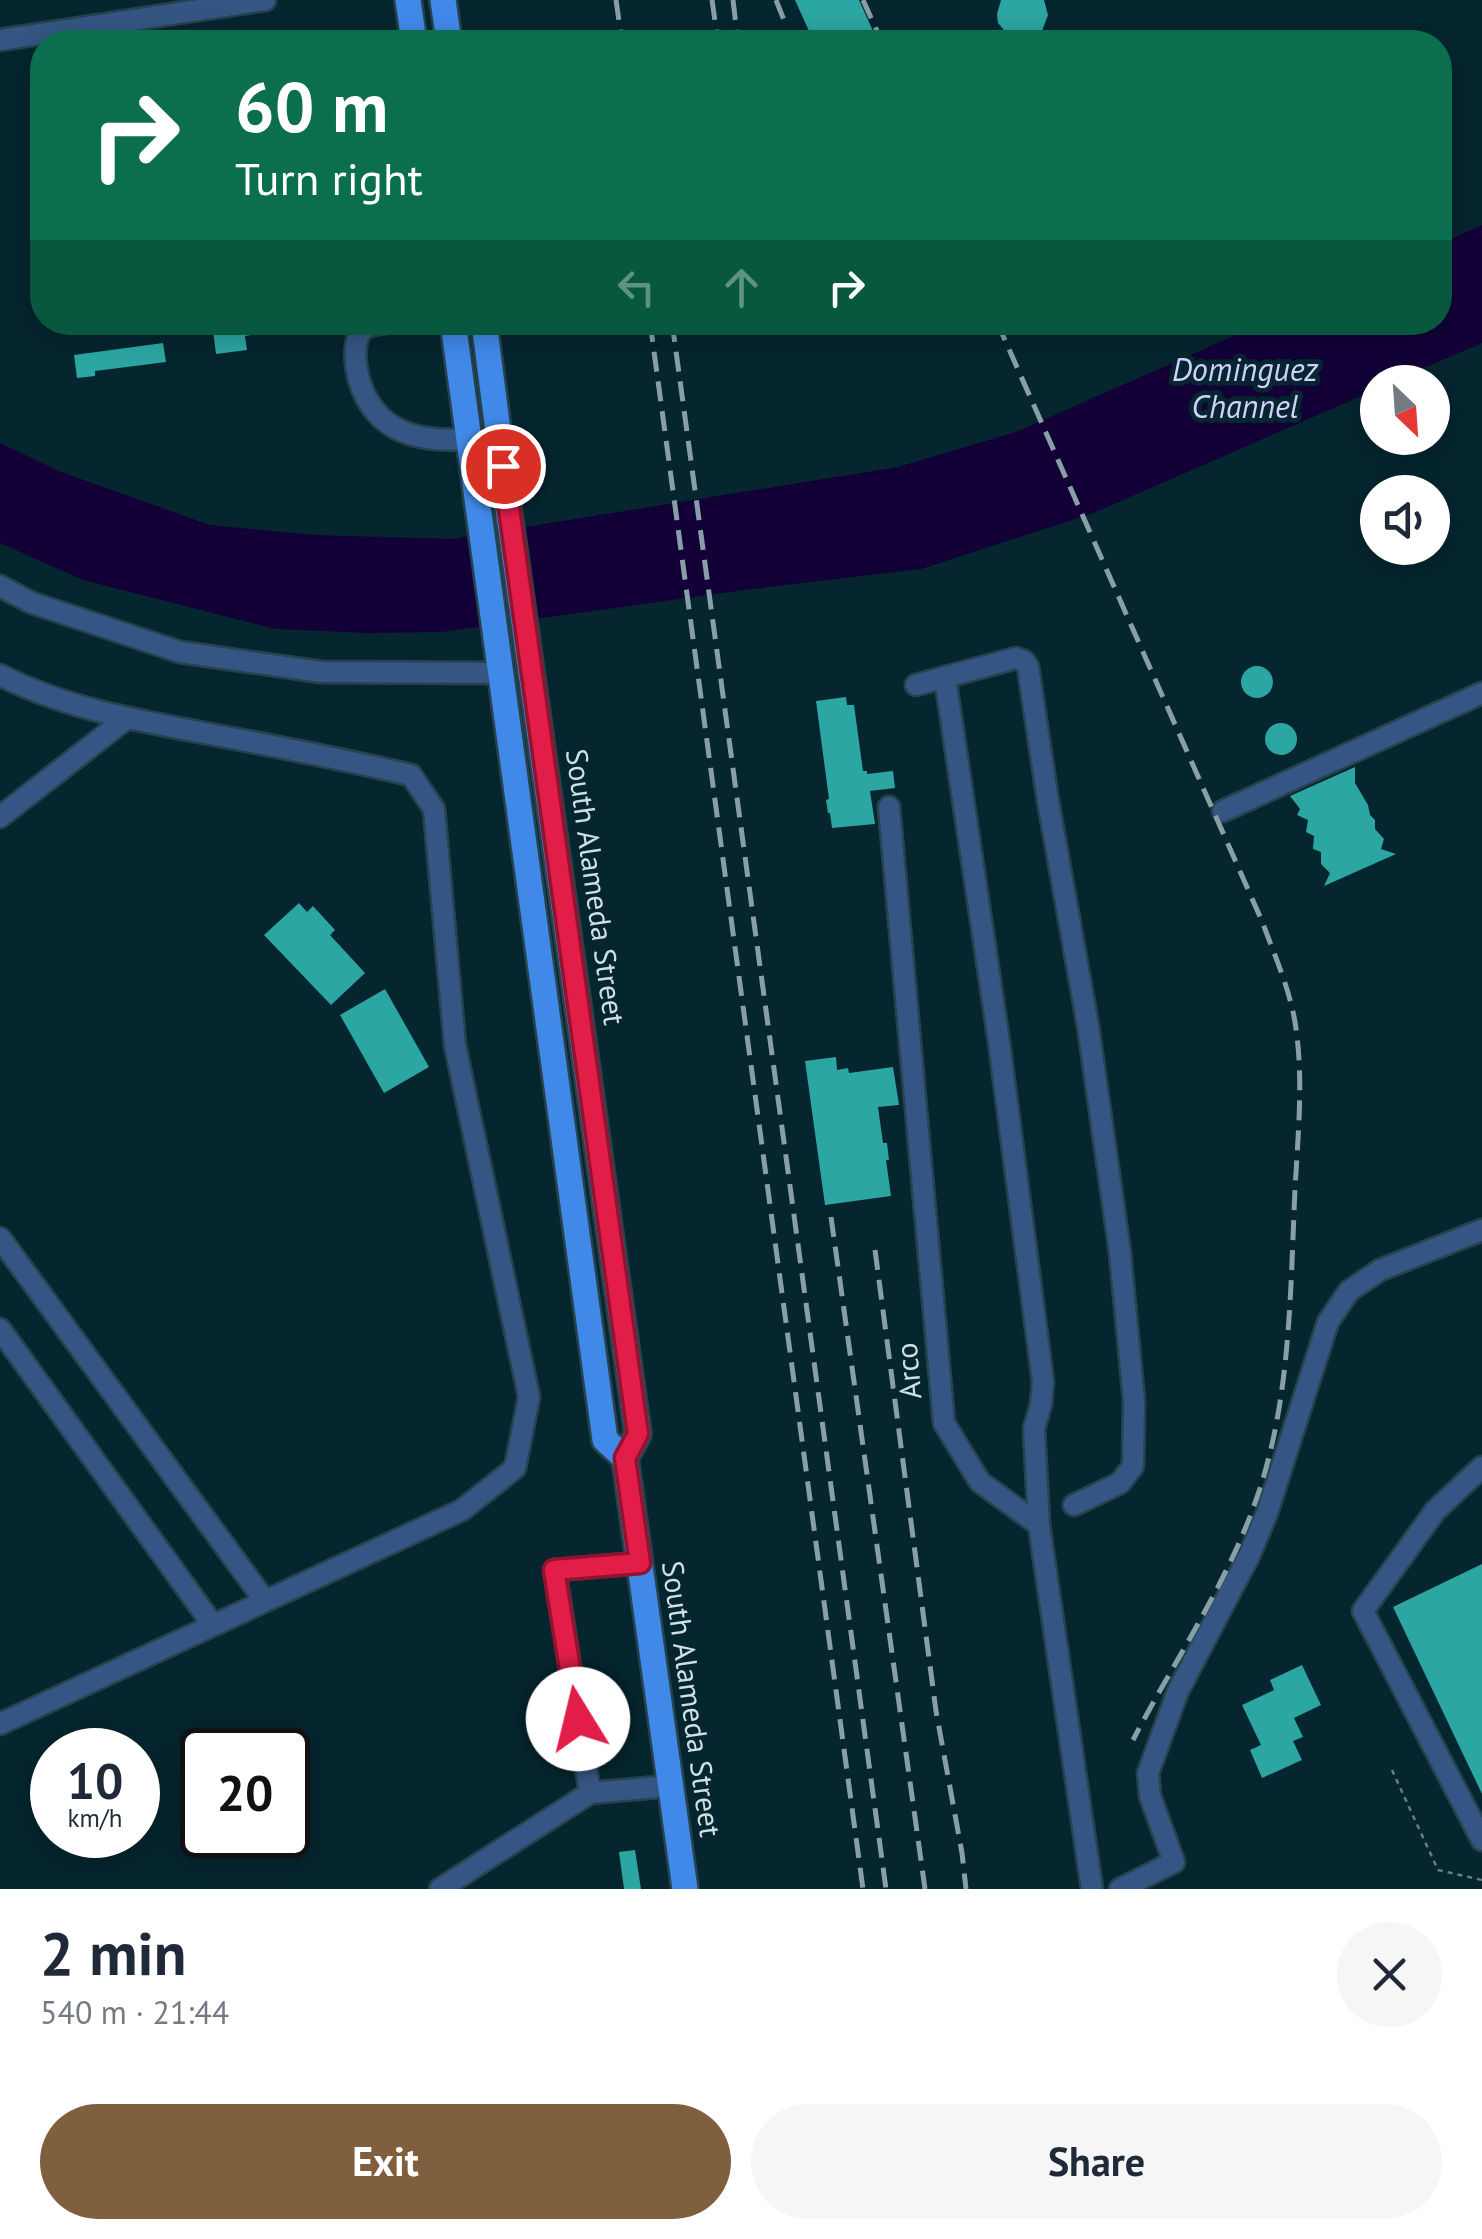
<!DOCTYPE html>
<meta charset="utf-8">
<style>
:root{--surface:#fff;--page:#f6f6f7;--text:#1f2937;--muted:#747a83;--accent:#805f3f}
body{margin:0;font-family:"PT Sans",sans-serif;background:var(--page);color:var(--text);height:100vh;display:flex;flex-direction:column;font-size:38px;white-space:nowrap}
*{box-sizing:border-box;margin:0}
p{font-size:32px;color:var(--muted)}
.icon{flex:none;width:55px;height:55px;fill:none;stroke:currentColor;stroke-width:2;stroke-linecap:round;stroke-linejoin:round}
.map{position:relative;height:1889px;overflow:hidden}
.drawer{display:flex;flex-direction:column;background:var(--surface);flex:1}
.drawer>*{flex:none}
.hud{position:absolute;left:30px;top:30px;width:1422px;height:305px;border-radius:40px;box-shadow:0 5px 25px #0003;background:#0b6e4f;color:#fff;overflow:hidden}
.needle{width:65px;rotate:155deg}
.tools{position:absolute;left:1360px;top:365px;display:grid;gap:20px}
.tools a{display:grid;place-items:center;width:90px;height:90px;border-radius:50%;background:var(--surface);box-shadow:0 5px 25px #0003;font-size:50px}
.speed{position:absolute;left:30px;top:1728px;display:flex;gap:20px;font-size:50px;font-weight:700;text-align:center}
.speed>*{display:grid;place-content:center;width:130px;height:130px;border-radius:50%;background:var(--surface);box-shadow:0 5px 25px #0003;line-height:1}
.speed small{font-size:25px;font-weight:400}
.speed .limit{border:5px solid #111;border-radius:15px;background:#fff;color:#111}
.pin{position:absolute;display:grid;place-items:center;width:85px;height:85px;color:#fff;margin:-42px;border:5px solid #fff;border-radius:50%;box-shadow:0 2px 10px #0007}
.me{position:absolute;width:110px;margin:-55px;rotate:351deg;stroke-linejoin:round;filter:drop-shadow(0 0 8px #0008)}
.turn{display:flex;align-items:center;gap:35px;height:210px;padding:0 40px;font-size:45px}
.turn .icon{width:130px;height:130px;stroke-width:2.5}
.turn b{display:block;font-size:70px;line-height:85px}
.lanes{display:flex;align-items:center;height:95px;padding:0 40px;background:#0003;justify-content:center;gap:50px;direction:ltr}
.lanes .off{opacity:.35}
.round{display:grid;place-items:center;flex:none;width:105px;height:105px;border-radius:52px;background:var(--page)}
.overview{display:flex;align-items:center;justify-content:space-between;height:170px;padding:0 40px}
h1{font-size:60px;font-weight:600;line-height:75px}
.primary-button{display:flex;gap:20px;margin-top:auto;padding:20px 40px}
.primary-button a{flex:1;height:115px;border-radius:60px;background:var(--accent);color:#fff;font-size:40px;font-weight:600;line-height:115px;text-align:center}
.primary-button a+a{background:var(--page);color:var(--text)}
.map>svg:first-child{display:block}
.water{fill:#120037}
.building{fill:#2ca6a3}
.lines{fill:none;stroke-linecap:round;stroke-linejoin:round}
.minor-casing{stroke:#25434c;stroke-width:25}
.major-casing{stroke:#25434c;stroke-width:30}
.path{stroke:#647d86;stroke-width:2.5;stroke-dasharray:5 5;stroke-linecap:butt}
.minor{stroke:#355684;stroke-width:20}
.major{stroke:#4189e8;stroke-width:25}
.rail{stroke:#899fa7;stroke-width:5;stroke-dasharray:20 10;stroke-linecap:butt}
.route-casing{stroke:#92132f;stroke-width:25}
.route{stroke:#e11d48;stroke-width:18}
.labels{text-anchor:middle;stroke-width:10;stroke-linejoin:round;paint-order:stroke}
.street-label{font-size:30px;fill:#cedfe6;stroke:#05252f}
.water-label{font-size:32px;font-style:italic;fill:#d3cffd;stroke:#05252f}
</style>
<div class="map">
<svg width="1482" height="1889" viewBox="0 0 1482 1889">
<rect width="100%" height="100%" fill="#05252f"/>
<polygon class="water" points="1482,225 1482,343 1391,382 1378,382 1377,389 1091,514 921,569 744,590 441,632 368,633 276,629 83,580 0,543 0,443 61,472 210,525 314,535 451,539 898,467 1016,432 1263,323 1440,322 1440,244"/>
<g class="building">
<polygon points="795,0 859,0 878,42 814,42"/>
<polygon points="1001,0 1044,0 1048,15 1042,31 1031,39 1017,40 1009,36 998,23 997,14"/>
<polygon points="212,322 281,322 282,330 245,336 247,350 216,354"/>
<polygon points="163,343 166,362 95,371 95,376 77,378 74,355"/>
<circle cx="1257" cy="682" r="16"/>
<polygon points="846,697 847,705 854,705 863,771 867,771 867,774 893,771 895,788 870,791 875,824 832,828 830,813 828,813 826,800 829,799 816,701"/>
<circle cx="1281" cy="739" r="16"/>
<polygon points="1355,767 1355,783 1368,805 1370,815 1375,820 1375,829 1384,839 1381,849 1396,854 1324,886 1330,873 1321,864 1321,852 1313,849 1314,836 1306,832 1308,820 1297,815 1300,809 1290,796"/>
<polygon points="299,903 307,912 313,906 335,930 330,935 365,973 331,1005 264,935"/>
<polygon points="385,989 429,1067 384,1093 340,1015"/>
<polygon points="836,1057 837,1070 848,1068 849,1073 893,1067 899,1105 878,1107 883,1143 887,1143 889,1160 886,1160 891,1196 825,1205 805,1061"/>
<polygon points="1482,1564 1482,1794 1393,1607"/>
<polygon points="1302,1665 1321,1705 1294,1718 1303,1737 1293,1741 1302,1760 1262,1778 1250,1750 1261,1745 1242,1705 1274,1690 1270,1680"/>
<polygon points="635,1850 641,1889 624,1889 619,1852"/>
</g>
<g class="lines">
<defs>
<g id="minor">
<polyline points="0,40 265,0"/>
<path d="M390,322L369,326L360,332C353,348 355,363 359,380C375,433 419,443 469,439"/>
<polyline points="0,586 32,603 180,652 321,672 501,673"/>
<path d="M0,675C66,709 142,721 215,735C280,747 346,760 411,775L434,809L455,1045L529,1397L515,1468L462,1510L0,1724"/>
<polyline points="945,677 999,1042 1043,1382 1041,1404 1034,1429 1039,1525"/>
<polyline points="916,685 1016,658 1024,661 1028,667 1048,801 1088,1026 1120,1253 1134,1401 1133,1466 1120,1483 1074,1505"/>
<polyline points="889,807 944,1423 980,1482 1039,1525 1092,1889"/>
<polyline points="1223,811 1482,693"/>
<polyline points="0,817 127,718"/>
<polyline points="0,1238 265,1601"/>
<polyline points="0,1329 213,1625"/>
<polyline points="1482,1467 1435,1511 1363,1611 1482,1840"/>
<polyline points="590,1793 555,1570 640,1563"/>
<polyline points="440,1889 590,1793 670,1786"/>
<polyline points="1120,1889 1174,1862 1150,1796 1148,1773 1178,1691 1249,1556 1267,1513 1328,1322 1349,1291 1380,1270 1482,1230"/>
</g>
<g id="major">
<polyline points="408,0 414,42"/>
<polyline points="443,0 449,42"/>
<polyline points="453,322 605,1440 625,1458"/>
<polyline points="484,322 507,501 638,1434 625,1458 685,1889"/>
</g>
</defs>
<use href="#minor" class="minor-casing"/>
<use href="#major" class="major-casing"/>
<polyline class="path" points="1392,1770 1438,1870 1482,1880"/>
<use href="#minor" class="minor"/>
<use href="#major" class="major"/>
<g class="rail">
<polyline points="616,0 622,42"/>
<polyline points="712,0 718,42"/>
<polyline points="733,0 738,42"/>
<polyline points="776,0 784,20"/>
<polyline points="863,0 882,42"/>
<polyline points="650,322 863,1889"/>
<polyline points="672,322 886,1889"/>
<path d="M997,322L1262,921C1274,954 1289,987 1295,1022C1304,1077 1298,1134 1295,1189C1290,1297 1291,1409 1252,1511C1223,1590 1172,1665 1133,1740"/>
<polyline points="831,1217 925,1889"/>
<polyline points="875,1250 936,1711 962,1853 966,1889"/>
</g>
</g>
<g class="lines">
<defs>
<polyline id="route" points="503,466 638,1434 625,1458 640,1563 554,1570 578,1719"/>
</defs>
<use href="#route" class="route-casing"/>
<use href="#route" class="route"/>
</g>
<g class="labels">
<g class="street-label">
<text transform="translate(595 887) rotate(82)" y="10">South Alameda Street</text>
<text transform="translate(909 1371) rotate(-95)" y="10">Arco</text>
<text transform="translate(691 1699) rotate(82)" y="10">South Alameda Street</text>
</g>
<g class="water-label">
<text x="1245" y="381">Dominguez<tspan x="1245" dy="37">Channel</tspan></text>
</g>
</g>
</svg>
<div class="tools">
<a><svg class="needle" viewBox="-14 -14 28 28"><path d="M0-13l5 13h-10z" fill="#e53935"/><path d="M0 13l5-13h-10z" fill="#747a83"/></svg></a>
<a><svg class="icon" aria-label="sound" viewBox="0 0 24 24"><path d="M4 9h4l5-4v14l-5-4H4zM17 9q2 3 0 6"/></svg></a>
</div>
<div class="speed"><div>10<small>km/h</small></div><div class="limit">20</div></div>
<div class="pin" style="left:503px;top:466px;background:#d93025"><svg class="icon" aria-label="arrive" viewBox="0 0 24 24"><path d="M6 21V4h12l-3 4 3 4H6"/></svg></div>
<svg class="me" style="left:578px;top:1719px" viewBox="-20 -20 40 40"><circle r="19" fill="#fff"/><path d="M0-13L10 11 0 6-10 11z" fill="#e11d48"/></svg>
<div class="hud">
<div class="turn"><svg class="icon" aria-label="right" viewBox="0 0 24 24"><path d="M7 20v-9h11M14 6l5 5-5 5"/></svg><div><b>60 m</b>Turn right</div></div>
<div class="lanes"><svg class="icon off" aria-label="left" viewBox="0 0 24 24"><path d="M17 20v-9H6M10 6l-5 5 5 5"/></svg><svg class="icon off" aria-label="ahead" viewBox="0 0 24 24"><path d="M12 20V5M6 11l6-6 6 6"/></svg><svg class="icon" aria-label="right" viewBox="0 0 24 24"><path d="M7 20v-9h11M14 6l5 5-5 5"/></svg></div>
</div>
</div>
<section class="drawer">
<div class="overview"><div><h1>2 min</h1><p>540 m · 21:44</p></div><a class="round"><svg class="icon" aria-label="close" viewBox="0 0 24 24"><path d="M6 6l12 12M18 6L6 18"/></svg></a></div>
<div class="primary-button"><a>Exit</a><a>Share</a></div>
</section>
